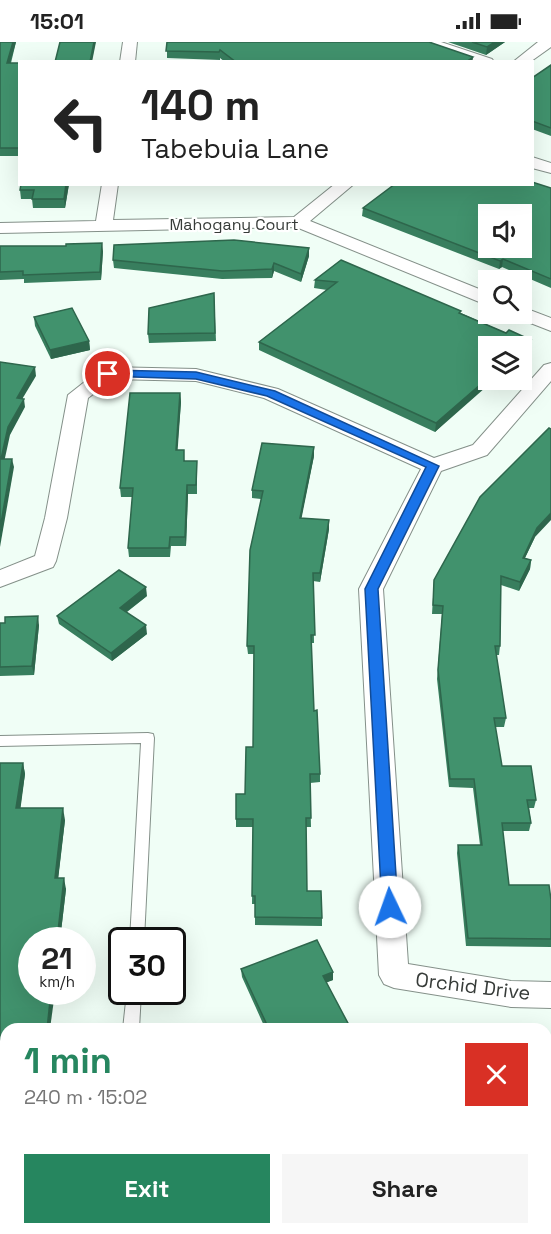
<!DOCTYPE html>
<meta charset="utf-8">
<style>
:root{--surface:#fff;--page:#f6f6f6;--text:#222;--muted:#767676;--accent:#26865f}
body{margin:0;font-family:"Space Grotesk",sans-serif;background:var(--page);color:var(--text);height:100vh;display:flex;flex-direction:column;font-size:22px;white-space:nowrap}
*{box-sizing:border-box;margin:0}
p{font-size:20px;color:var(--muted)}
.icon{flex:none;width:33px;height:33px;fill:none;stroke:currentColor;stroke-width:2;stroke-linecap:round;stroke-linejoin:round}
.map{position:relative;flex:1;overflow:hidden}
.sheet{position:absolute;left:0px;top:981px;width:552px;height:212px;display:flex;flex-direction:column;background:var(--surface);border-radius:18px 18px 0 0;box-shadow:0 6px 24px #0002}
.sheet>*{flex:none}
.banner{position:absolute;left:18px;top:18px;width:516px;height:126px;border-radius:0px;box-shadow:0 6px 24px #0002;background:#fff;color:var(--text);overflow:hidden}
.controls{position:absolute;left:478px;top:162px;display:grid;gap:12px}
.controls a{display:grid;place-items:center;width:54px;height:54px;border-radius:0px;background:var(--surface);box-shadow:0 6px 24px #0002;font-size:30px}
.speed{position:absolute;left:18px;top:885px;display:flex;gap:12px;font-size:30px;font-weight:700;text-align:center}
.speed>*{display:grid;place-content:center;width:78px;height:78px;border-radius:50%;background:var(--surface);box-shadow:0 6px 24px #0002;line-height:1}
.speed small{font-size:15px;font-weight:400}
.speed .limit{border:3px solid #111;border-radius:9px;background:#fff;color:#111}
.pin{position:absolute;display:grid;place-items:center;width:51px;height:51px;color:#fff;margin:-26px;border:3px solid #fff;border-radius:50%;box-shadow:0 2px 6px #0007}
.me{position:absolute;width:66px;margin:-33px;rotate:357deg;stroke-linejoin:round;filter:drop-shadow(0 0 4px #0008)}
.turn{display:flex;align-items:center;gap:21px;height:126px;padding:0 24px;font-size:27px}
.turn .icon{width:78px;height:78px;stroke-width:2.5}
.turn b{display:block;font-size:42px;line-height:51px}
.round{display:grid;place-items:center;flex:none;width:63px;height:63px;border-radius:0px;background:var(--page)}
.overview{display:flex;align-items:center;justify-content:space-between;height:102px;padding:0 24px}
h1{font-size:36px;font-weight:700;line-height:45px;color:var(--accent)}
.button{display:flex;gap:12px;margin-top:auto;padding:12px 24px}
.button a{flex:1;height:69px;border-radius:0px;background:var(--accent);color:#fff;font-size:24px;font-weight:700;line-height:69px;text-align:center}
.button a+a{background:var(--page);color:var(--text)}
.status{display:flex;justify-content:space-between;align-items:center;height:42px;padding:0 30px;background:var(--surface);direction:ltr}
.status svg{height:16px;fill:currentColor}
.map>svg:first-child{display:block}
.lines{fill:none;stroke-linecap:round;stroke-linejoin:round}
.service-casing{stroke:#849089;stroke-width:2}
.minor-casing{stroke:#849089;stroke-width:2}
.service{fill:#fff;fill-rule:evenodd}
.minor{fill:#fff;fill-rule:evenodd}
.wall{fill:#387e5e}
.shaded-wall{fill:#2e664c}
.building{fill:#41926d;stroke:#2e664c;stroke-width:1.5;fill-rule:evenodd}
.route{fill:#1a73e8;stroke:#114b97;stroke-width:1.5}
.labels{text-anchor:middle;stroke-width:4.5;stroke-linejoin:round;paint-order:stroke}
.far-street-label{font-size:16px;fill:#363b38;stroke:#fff}
.street-label{font-size:20px;fill:#363b38;stroke:#fff}
</style>
<div class="status"><b>15:01</b><svg viewBox="0 0 49 12"><path d="M0 12V9h3v3zM5 12V6h3v6zM10 12V3h3v9zM15 12V0h3v12zM26 1h20v11H26zM47 4h2v5h-2z"/></svg></div>
<div class="map">
<svg width="551" height="1192" viewBox="0 0 551 1192">
<rect width="100%" height="100%" fill="#f0fef6"/>
<g class="lines">
<defs>
<g id="service">
<polygon points="148,691 153,692 154,696 144,898 130,898 141,701 0,704 0,694"/>
<polygon points="127,950 141,950 139,987 123,987"/>
<rect x="0" y="1110" width="6" height="16"/>
<rect x="85" y="1186" width="16" height="6"/>
</g>
<g id="minor">
<polygon points="123,0 137,0 135,20 120,20"/>
<polygon points="420,0 441,0 492,17 494,20 471,20 422,3"/>
<polygon points="538,0 551,0 551,5 530,20 513,20"/>
<polygon points="532,115 551,121 551,131 532,126"/>
<polygon points="102,142 118,142 113,178 294,175 335,142 354,142 310,179 489,251 489,264 296,185 0,191 0,181 96,179"/>
<polygon points="522,265 551,276 551,289 515,275 513,272 522,272"/>
<polygon points="551,321 551,339 487,413 441,429 383,547 408,922 511,939 551,940 551,966 511,965 394,946 384,942 379,933 359,547 421,427 264,356 196,339 113,337 88,356 67,476 56,519 53,525 0,545 0,528 35,514 45,476 68,353 101,327 108,325 196,327 278,347 434,416 473,403 544,323"/>
</g>
</defs>
<use href="#service" class="service-casing"/>
<use href="#minor" class="minor-casing"/>
<use href="#service" class="service"/>
<use href="#minor" class="minor"/>
</g>
<g class="wall">
<polygon points="0,0 16,0 11,21 20,21 20,114 0,114"/>
<polygon points="167,0 473,15 472,20 225,20 220,16 220,18 167,16"/>
<polygon points="448,0 505,0 486,13"/>
<polygon points="551,23 551,94 532,87 532,36"/>
<polygon points="21,142 69,142 65,166 33,166 32,157 21,157 20,148"/>
<polygon points="551,146 551,246 502,225 499,227 362,174 363,166"/>
<polygon points="0,204 103,209 101,238 24,241 24,237 0,238"/>
<polygon points="309,214 301,240 274,229 272,236 222,237 114,226 113,218"/>
<polygon points="341,218 506,291 531,298 530,306 522,313 522,304 435,390 259,308 259,300 327,248 314,246 315,238"/>
<polygon points="214,251 216,299 149,301 148,292"/>
<polygon points="34,275 89,299 90,308 51,317 35,284"/>
<polygon points="180,351 181,360 177,408 185,419 197,427 197,452 188,452 186,504 171,504 170,515 129,515 128,506 133,455 121,455 120,446"/>
<polygon points="314,414 301,476 329,478 329,487 320,540 313,539 314,601 311,601 314,669 320,732 320,740 310,741 311,785 306,785 307,849 322,876 322,884 255,883 255,862 252,862 253,785 236,785 236,777 245,752 253,705 254,612 248,612 247,604 261,457 252,456 252,448"/>
<polygon points="535,495 525,516 531,518 530,527 519,549 501,543 500,604 499,613 496,613 506,676 504,685 495,685 502,724 536,758 534,766 529,766 531,781 529,789 502,789 509,843 551,858 551,905 466,904 457,811 458,803 480,803 473,746 449,745 437,637 442,572 432,572 434,538"/>
<polygon points="147,554 127,570 147,592 112,619 59,582 57,574"/>
<polygon points="0,581 39,583 34,633 0,634"/>
<polygon points="0,721 23,721 25,732 20,766 65,778 58,836 66,847 60,898 32,898 6,987 6,1023 0,1024"/>
<polygon points="241,927 333,938 326,940 350,985 265,986 242,935"/>
<polygon points="551,1022 551,1124 546,1124 546,1023"/>
</g>
<g class="shaded-wall">
<polygon points="13,0 16,0 8,28 7,21"/>
<polygon points="94,0 96,0 92,20 90,20"/>
<polygon points="495,0 505,0 486,13 487,5"/>
<polygon points="473,15 472,20 466,20"/>
<polygon points="66,142 69,142 65,166 64,157"/>
<polygon points="102,201 103,209 101,238 100,230"/>
<polygon points="309,206 309,214 301,240 301,232"/>
<polygon points="503,217 502,225 499,227 500,219"/>
<polygon points="274,221 274,229 272,236 272,227"/>
<polygon points="531,298 530,306 522,313 522,306"/>
<polygon points="89,299 90,308 51,317 50,308"/>
<polygon points="35,325 36,334 18,364 17,356"/>
<polygon points="489,335 489,338 494,338 435,390 436,381"/>
<polygon points="180,351 181,360 177,417 176,408"/>
<polygon points="24,357 25,365 10,393 3,425 1,417 8,385"/>
<polygon points="314,405 314,414 300,484 300,476"/>
<polygon points="12,417 14,425 0,505 0,487"/>
<polygon points="187,443 188,452 186,504 185,495"/>
<polygon points="551,471 551,478 535,495 521,524 523,516 537,486"/>
<polygon points="329,478 329,487 320,540 320,531"/>
<polygon points="531,518 530,527 519,549 520,540"/>
<polygon points="146,545 147,554 121,574 120,566"/>
<polygon points="38,574 39,583 34,633 32,624"/>
<polygon points="146,583 147,592 112,619 111,611"/>
<polygon points="23,721 25,732 19,778 16,766"/>
<polygon points="63,766 65,778 57,847 55,836"/>
<polygon points="64,836 66,847 60,898 57,898"/>
<polygon points="333,930 333,938 323,942 323,934"/>
<polygon points="51,950 55,950 50,987 47,987"/>
</g>
<g class="building">
<polygon points="0,0 13,0 7,21 20,21 20,106 0,106"/>
<polygon points="60,0 94,0 90,20 55,20"/>
<polygon points="167,0 429,0 473,15 466,20 236,20 220,8 219,10 166,9"/>
<polygon points="472,0 495,0 487,5"/>
<polygon points="551,23 551,86 532,79 532,36"/>
<path d="M532,140L551,146V237L503,217L500,219L363,166L395,142H532ZM489,172H522V206H489Z"/>
<polygon points="21,142 66,142 64,157 32,157 34,148 20,148"/>
<polygon points="234,198 309,206 301,232 274,221 272,227 222,229 113,218 114,203"/>
<polygon points="102,201 100,230 23,233 23,229 0,230 0,204 66,204 66,202"/>
<polygon points="341,218 461,269 459,271 506,291 509,288 531,298 522,306 522,304 489,304 489,335 436,381 259,300 337,240 315,238"/>
<polygon points="214,251 215,291 148,292 149,266"/>
<polygon points="72,266 89,299 50,308 34,275"/>
<polygon points="0,320 35,325 17,356 24,357 8,385 1,417 12,417 0,487"/>
<polygon points="130,351 180,351 176,408 184,408 184,419 197,419 196,443 187,443 185,495 170,495 169,506 128,506 133,446 120,446"/>
<polygon points="549,386 551,387 551,471 537,486 523,516 531,518 520,540 501,534 500,604 495,604 506,676 494,676 502,724 531,724 536,758 527,758 531,781 502,781 509,843 549,843 551,858 551,897 468,896 458,803 482,803 474,737 450,737 438,628 443,564 433,563 434,538 480,455"/>
<polygon points="262,401 314,405 300,476 329,478 320,531 313,531 315,593 311,593 314,669 317,668 320,732 310,732 311,776 306,776 307,849 321,849 322,876 255,875 255,854 252,854 253,777 236,777 236,752 245,752 246,705 253,705 254,604 247,604 250,508 263,449 252,448"/>
<polygon points="119,528 146,545 120,566 146,583 111,611 57,574"/>
<polygon points="38,574 32,624 0,625 0,581 5,581 5,575"/>
<polygon points="0,721 23,721 16,766 63,766 55,836 64,836 57,898 32,898 32,950 51,950 47,987 6,987 6,1013 0,1013"/>
<polygon points="317,898 333,930 323,934 350,985 346,987 263,987 268,985 241,927"/>
<polygon points="551,1022 551,1117 546,1118 546,1023"/>
</g>
<polygon class="route" points="108,328 196,330 275,349 439,424 378,547 398,865 395,870 390,872 384,870 382,865 365,547 426,425 267,354 196,337 104,334 104,329"/>
<g class="labels">
<g class="far-street-label">
<text x="234" y="188">Mahogany Court</text>
</g>
<g class="street-label">
<text transform="translate(473 944) rotate(7)" y="7">Orchid Drive</text>
</g>
</g>
</svg>
<div class="controls">
<a><svg class="icon" aria-label="sound" viewBox="0 0 24 24"><path d="M4 9h4l5-4v14l-5-4H4zM17 9q2 3 0 6"/></svg></a>
<a><svg class="icon" aria-label="search" viewBox="0 0 24 24"><circle cx="10" cy="10" r="6"/><path d="M15 15l6 6"/></svg></a>
<a><svg class="icon" aria-label="layers" viewBox="0 0 24 24"><path d="M12 4l9 5-9 5-9-5zM3 14l9 5 9-5"/></svg></a>
</div>
<div class="speed"><div>21<small>km/h</small></div><div class="limit">30</div></div>
<div class="pin" style="left:108px;top:332px;background:#d93025"><svg class="icon" aria-label="arrive" viewBox="0 0 24 24"><path d="M6 21V4h12l-3 4 3 4H6"/></svg></div>
<svg class="me" style="left:390px;top:865px" viewBox="-20 -20 40 40"><circle r="19" fill="#fff"/><path d="M0-13L10 11 0 6-10 11z" fill="#1a73e8"/></svg>
<div class="banner">
<div class="turn"><svg class="icon" aria-label="left" viewBox="0 0 24 24"><path d="M17 20v-9H6M10 6l-5 5 5 5"/></svg><div><b>140 m</b>Tabebuia Lane</div></div>
</div>
<section class="sheet">
<div class="overview"><div><h1>1 min</h1><p>240 m · 15:02</p></div><a class="round" style="background:#d93025;color:#fff"><svg class="icon" aria-label="close" viewBox="0 0 24 24"><path d="M6 6l12 12M18 6L6 18"/></svg></a></div>
<div class="button"><a>Exit</a><a>Share</a></div>
</section>
</div>
